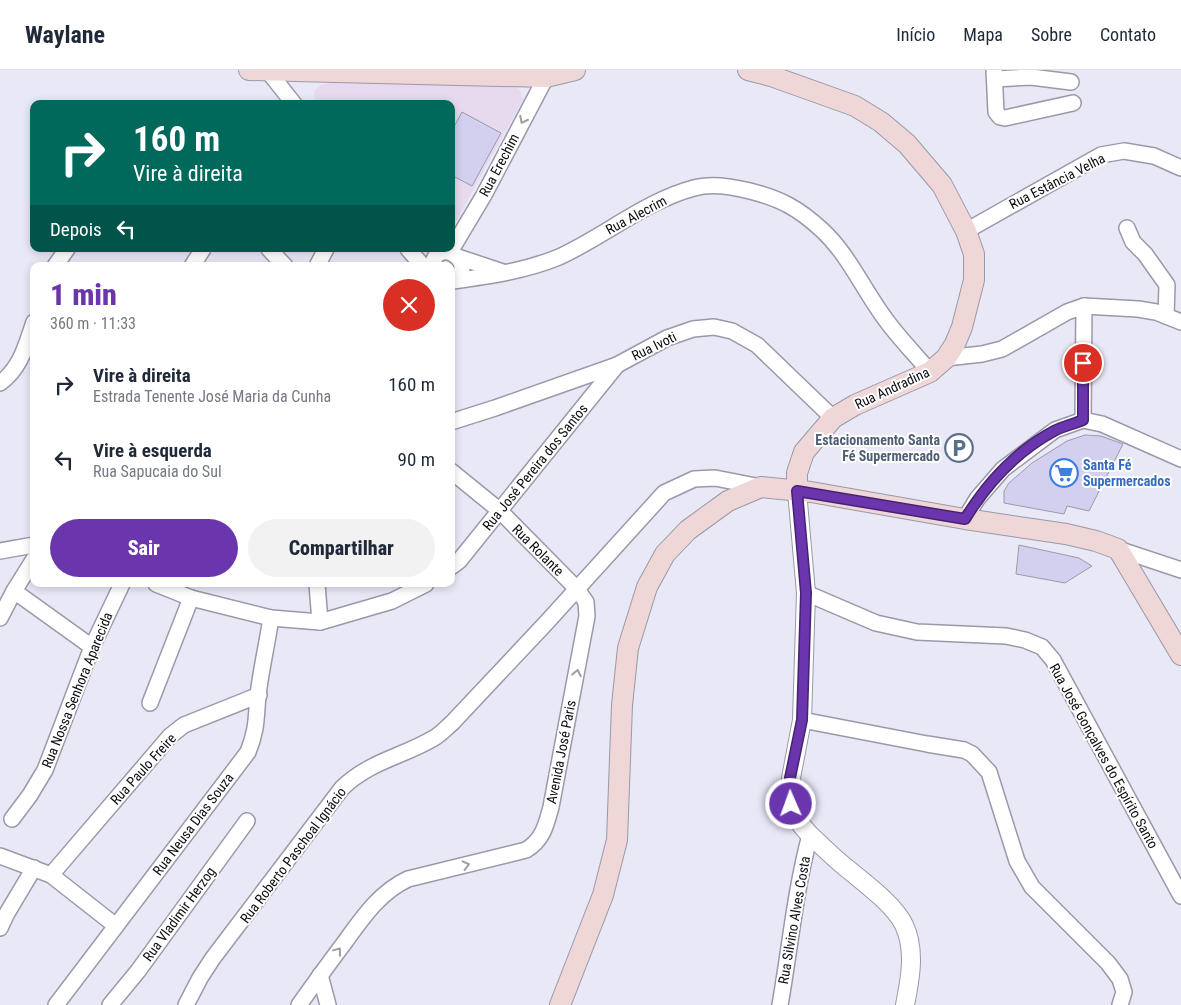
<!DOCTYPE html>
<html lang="pt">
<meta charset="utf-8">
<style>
:root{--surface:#fff;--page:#f2f2f3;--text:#1f2937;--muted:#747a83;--line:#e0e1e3;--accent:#6b36ad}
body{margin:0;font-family:"Roboto Condensed",sans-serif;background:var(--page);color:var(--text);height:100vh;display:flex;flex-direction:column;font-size:19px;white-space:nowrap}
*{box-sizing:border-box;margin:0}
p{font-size:16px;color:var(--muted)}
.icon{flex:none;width:28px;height:28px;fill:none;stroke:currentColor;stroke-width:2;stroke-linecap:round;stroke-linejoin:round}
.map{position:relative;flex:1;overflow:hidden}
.drawer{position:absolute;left:30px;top:192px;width:425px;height:325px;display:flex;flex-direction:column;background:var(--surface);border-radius:10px;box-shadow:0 2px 8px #0003}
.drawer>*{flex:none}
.banner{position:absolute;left:30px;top:30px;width:425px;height:152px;border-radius:10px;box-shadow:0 2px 8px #0003;background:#00695c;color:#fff;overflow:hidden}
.pin{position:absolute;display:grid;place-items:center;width:42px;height:42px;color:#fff;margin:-21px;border:2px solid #fff;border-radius:50%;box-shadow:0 1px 5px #0007}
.me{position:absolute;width:55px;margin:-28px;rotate:358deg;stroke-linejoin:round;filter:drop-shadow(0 0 4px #0008)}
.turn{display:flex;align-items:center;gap:18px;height:105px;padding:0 20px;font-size:22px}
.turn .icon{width:65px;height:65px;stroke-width:2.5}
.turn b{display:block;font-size:35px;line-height:42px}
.then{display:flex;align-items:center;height:48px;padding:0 20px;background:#0003;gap:10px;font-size:19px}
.round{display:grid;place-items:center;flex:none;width:52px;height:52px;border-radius:26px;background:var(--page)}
.headline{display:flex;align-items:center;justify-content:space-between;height:85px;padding:0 20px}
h1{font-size:30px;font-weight:800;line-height:38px;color:var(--accent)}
.cta{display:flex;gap:10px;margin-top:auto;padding:10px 20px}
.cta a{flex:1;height:58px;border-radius:30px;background:var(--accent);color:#fff;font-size:20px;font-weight:800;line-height:58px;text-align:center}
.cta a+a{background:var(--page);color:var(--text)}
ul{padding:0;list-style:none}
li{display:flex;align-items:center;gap:15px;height:75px;padding:0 20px}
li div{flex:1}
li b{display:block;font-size:19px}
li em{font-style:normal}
header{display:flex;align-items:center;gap:30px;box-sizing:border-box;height:70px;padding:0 25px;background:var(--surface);border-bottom:1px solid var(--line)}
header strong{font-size:24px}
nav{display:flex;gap:28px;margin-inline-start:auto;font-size:18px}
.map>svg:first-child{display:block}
.education{fill:#e7daee}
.building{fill:#d2cfef;stroke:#9b9aa8}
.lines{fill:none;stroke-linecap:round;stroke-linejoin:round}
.minor-casing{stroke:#9a99a7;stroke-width:18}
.tertiary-casing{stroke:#9a99a7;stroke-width:20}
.secondary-casing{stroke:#9a99a7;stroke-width:22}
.minor{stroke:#fff;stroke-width:15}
.tertiary{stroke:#fff;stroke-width:18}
.secondary{stroke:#efd6d7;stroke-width:20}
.oneway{stroke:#9f9ea0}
.route-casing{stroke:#462370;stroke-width:12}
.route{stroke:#6b36ad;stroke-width:9}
.labels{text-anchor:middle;stroke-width:4;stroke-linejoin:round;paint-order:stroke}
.street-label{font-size:14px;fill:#0e0d12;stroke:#fff}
.service-label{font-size:14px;font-weight:bold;fill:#4e5e75;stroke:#fff;text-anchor:end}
.shop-label{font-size:14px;font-weight:bold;fill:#366cbe;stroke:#fff;text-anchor:start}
</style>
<header>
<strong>Waylane</strong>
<nav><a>Início</a><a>Mapa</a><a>Sobre</a><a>Contato</a></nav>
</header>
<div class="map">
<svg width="1181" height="935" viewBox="0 0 1181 935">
<rect width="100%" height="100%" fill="#e9e8f7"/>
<polygon class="education" points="329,13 511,15 516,16 521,22 523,30 451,160 451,34 317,34 314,26 315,20 321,15"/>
<g class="building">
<polygon points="462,42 501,63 472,116 451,105 451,62"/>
<polygon points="1085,365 1101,366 1123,374 1089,441 1067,436 1064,444 1004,433 1004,421 1009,413 1032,393 1067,371"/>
<polygon points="1019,475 1079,488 1092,496 1065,513 1016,504"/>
</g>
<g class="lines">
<defs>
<g id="minor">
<polyline points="994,0 996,42 1000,47 1005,48 1073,33"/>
<polyline points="268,1 294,34"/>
<polyline points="995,9 1031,7 1071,12"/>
<polyline points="1127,158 1133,172 1145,184 1167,215 1166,246"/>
<polyline points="966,161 1101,85 1124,81 1154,86 1181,98"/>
<polyline points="269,179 285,196"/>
<polyline points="408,179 423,196"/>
<polyline points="450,182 484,125 546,7"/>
<polyline points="458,187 503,202"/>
<polyline points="55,196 67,179"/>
<polyline points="192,196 203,179"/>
<polyline points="317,196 326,179"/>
<path d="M432,196C438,163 482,196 451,212"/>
<path d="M453,211C489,206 525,201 559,187C605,166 645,131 694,118C711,113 734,117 750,121C781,129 798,138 822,160C849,185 864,221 886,250C899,268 915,284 930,302"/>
<polyline points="946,288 982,284 1002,279 1067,242 1084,236 1138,239 1156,242 1181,252"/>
<path d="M0,313C21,298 26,275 34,252"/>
<polyline points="1083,350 1084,236"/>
<polyline points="451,352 495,338 617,295 667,268 693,259 714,257 732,261 757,275 833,348"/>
<polyline points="965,449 977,429 1003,399 1055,360 1083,350 1102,354 1181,389"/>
<polyline points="1118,479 1181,500"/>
<polyline points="0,481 34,475"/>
<polyline points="451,497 459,491 617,295"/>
<polyline points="156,514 191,528 271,548 320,552 392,531 426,514"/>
<polyline points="317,514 320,552"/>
<polyline points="14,521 92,577"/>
<polyline points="806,523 876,553 917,562 1006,566 1025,570 1042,577 1053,590 1181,826"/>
<polyline points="0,548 14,521 34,489"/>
<polyline points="150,633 191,528"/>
<polyline points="802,650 927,674 964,680 972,684 989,702 1017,791 1032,817 1108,893 1120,909 1124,922 1120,935"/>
<polyline points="12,749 30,725 45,700 92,577 122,514"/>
<polyline points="0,786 51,805 116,856"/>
<polyline points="51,805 170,666 184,655 259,625"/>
<polyline points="0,858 6,845 34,798"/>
<polyline points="320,905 328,935"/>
<path d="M56,935L248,682C257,660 256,648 258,625C261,600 267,574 271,548"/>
<polyline points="110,935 138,901 247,751"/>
<path d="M186,935L200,908L213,888L342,718C370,691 402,687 434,668C441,664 446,658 452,653L547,552L664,423L694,409L715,408L761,417"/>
<path d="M299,935C314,914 329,893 345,872C363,847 380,822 408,809L526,780C543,770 546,755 551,737L587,546L586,532L577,519L499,440L451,401"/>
<path d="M780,935C790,878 795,821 810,765"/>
</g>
<path id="tertiary" d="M797,421L806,523L802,650L791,708V734L802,756L810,765C821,775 832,786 844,796C862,811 894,834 904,855C916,880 910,910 905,935"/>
<g id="secondary">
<polyline points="249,0 546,7 575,0"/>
<polyline points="748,0 771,6 855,36 881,52 907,74 942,115 966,161 974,184 974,210 962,257 955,274 946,288 930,302 855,335 833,348 804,382 797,403 797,421"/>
<polyline points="560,935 603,825 617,770 622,635 628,578 647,517 665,484 688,460 728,431 761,417 811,422 965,449 1066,464 1096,471 1118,479 1181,585"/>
</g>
</defs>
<use href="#minor" class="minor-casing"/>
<use href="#tertiary" class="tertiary-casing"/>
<use href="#secondary" class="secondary-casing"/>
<use href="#minor" class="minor"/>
<use href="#tertiary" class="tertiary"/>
<use href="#secondary" class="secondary"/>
</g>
<defs><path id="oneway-chevron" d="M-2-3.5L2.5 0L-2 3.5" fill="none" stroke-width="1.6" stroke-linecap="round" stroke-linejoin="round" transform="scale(1.25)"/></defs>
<g class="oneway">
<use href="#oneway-chevron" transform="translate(523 50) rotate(117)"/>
<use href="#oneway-chevron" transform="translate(577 603) rotate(-79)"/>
<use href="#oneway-chevron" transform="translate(466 795) rotate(-14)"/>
<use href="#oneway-chevron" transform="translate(338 881) rotate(-53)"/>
</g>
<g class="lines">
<defs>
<path id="route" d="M791,734L790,708L802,650L806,523L797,421L965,449C987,413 1017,381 1054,361C1063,356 1074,354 1083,350V293"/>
</defs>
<use href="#route" class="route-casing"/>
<use href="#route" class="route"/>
</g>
<defs>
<symbol id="parking-ring" viewBox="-11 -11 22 22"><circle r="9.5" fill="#fff" stroke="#5c6f8a" stroke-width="1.5"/><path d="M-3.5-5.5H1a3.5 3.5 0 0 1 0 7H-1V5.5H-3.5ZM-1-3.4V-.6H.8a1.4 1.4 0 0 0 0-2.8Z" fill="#5c6f8a"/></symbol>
<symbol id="supermarket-ring" viewBox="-11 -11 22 22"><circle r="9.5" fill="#fff" stroke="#3f7fe0" stroke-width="1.5"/><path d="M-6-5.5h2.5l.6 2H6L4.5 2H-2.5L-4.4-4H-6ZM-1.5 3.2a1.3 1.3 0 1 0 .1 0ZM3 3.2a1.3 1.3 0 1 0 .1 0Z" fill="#3f7fe0"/></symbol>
</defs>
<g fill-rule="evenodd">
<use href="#parking-ring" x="943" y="362" width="32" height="32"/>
<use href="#supermarket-ring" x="1048" y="387" width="32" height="32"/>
</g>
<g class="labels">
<g class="street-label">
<text transform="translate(499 95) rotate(-62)" y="5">Rua Erechim</text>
<text transform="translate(1057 111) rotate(-27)" y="5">Rua Estância Velha</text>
<text transform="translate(636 145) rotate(-28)" y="5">Rua Alecrim</text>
<text transform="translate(654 276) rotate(-26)" y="5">Rua Ivoti</text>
<text transform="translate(892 318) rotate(-25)" y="5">Rua Andradina</text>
<text transform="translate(535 397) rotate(-51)" y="5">Rua José Pereira dos Santos</text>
<text transform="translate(538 480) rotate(45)" y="5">Rua Rolante</text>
<text transform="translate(77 620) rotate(-68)" y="5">Rua Nossa Senhora Aparecida</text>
<text transform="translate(561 682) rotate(-79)" y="5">Avenida José Paris</text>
<text transform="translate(1104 686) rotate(61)" y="5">Rua José Gonçalves do Espírito Santo</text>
<text transform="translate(143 699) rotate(-48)" y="5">Rua Paulo Freire</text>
<text transform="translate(193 754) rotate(-53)" y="5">Rua Neusa Dias Souza</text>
<text transform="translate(293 785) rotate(-53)" y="5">Rua Roberto Paschoal Ignácio</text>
<text transform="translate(179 844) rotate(-54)" y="5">Rua Vladimir Herzog</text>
<text transform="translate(794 850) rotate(-80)" y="5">Rua Silvino Alves Costa</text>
</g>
<g class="service-label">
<text x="940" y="375">Estacionamento Santa<tspan x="940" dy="16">Fé Supermercado</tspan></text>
</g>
<g class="shop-label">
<text x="1083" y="400">Santa Fé<tspan x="1083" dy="16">Supermercados</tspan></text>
</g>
</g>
</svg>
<div class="pin" style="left:1083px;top:293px;background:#d93025"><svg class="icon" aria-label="arrive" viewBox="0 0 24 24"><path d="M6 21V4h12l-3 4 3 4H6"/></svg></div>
<svg class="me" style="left:791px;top:734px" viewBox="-20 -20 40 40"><circle r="17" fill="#6b36ad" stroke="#fff" stroke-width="3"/><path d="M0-11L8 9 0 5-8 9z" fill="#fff"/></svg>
<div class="banner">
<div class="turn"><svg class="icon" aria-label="right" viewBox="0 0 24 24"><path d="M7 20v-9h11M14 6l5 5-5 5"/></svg><div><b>160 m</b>Vire à direita</div></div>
<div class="then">Depois<svg class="icon" aria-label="left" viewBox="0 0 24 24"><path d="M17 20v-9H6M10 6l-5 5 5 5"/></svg></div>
</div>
<section class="drawer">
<div class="headline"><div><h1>1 min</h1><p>360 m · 11:33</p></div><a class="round" style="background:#d93025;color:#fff"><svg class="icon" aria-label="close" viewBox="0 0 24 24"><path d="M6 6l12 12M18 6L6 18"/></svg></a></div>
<ul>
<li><svg class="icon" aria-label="right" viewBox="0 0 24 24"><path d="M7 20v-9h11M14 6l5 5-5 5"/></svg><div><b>Vire à direita</b><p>Estrada Tenente José Maria da Cunha</p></div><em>160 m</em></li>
<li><svg class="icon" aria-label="left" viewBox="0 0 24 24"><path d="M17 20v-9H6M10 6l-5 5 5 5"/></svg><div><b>Vire à esquerda</b><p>Rua Sapucaia do Sul</p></div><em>90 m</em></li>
</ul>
<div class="cta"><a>Sair</a><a>Compartilhar</a></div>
</section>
</div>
